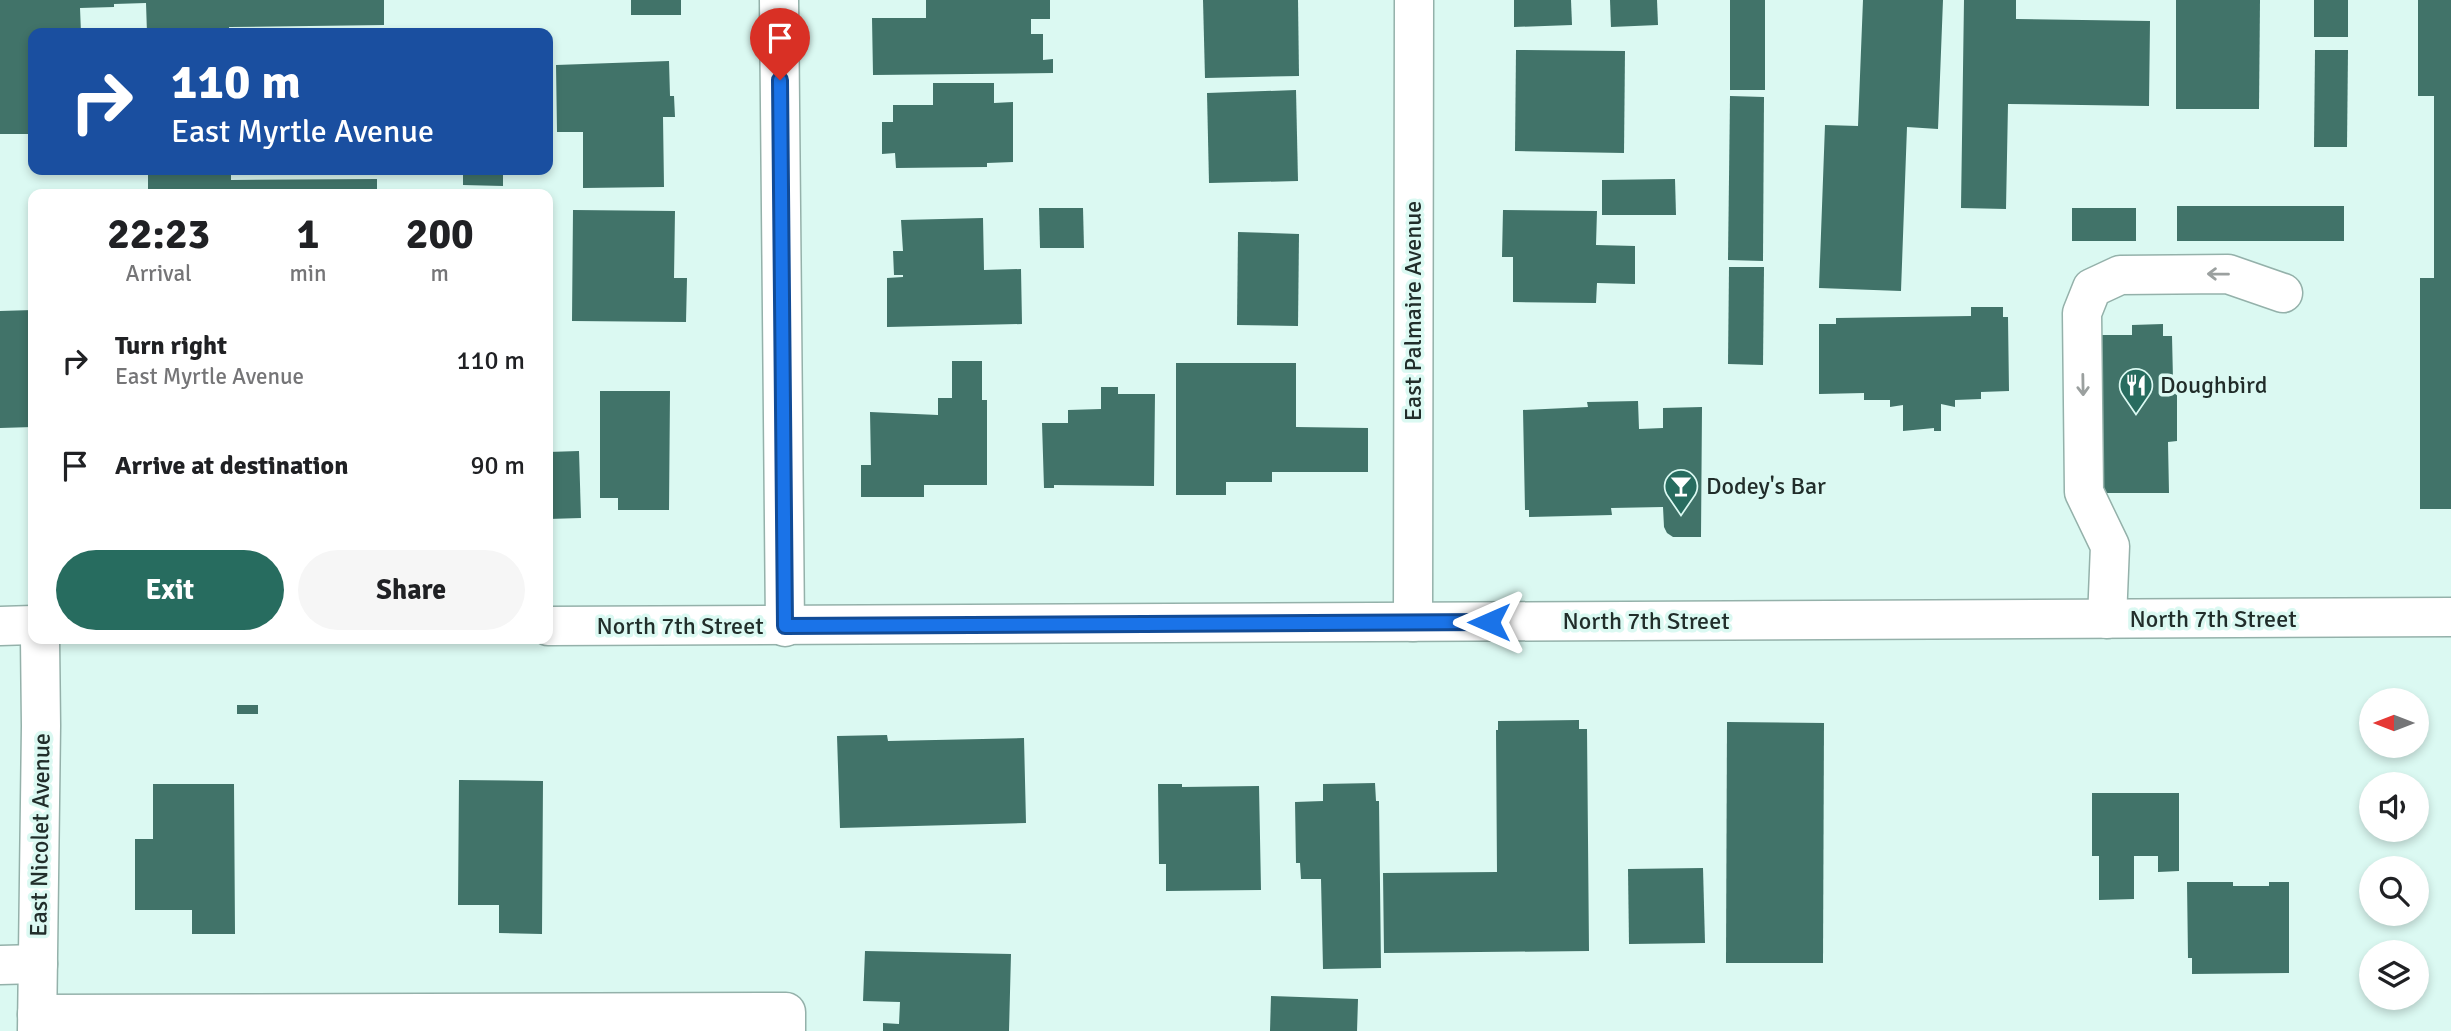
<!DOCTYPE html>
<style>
:root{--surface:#fff;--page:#f6f6f6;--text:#202124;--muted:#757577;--accent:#276c5f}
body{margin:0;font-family:Signika,sans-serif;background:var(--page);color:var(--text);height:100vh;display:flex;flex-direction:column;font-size:26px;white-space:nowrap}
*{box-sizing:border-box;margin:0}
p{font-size:23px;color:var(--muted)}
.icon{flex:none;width:38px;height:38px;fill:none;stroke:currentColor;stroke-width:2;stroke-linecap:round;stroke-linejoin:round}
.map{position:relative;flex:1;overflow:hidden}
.sheet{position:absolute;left:28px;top:189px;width:525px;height:455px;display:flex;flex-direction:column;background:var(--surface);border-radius:14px;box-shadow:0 4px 10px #0003}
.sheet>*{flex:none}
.banner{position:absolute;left:28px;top:28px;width:525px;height:147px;border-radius:14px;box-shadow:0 4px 10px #0003;background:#1a4fa0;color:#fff;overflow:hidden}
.needle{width:46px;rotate:270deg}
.buttons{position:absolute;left:2359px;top:688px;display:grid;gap:14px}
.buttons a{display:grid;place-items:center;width:70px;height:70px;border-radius:50%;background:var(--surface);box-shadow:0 4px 10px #0003;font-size:35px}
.pin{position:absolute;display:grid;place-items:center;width:60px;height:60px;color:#fff;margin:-72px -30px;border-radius:50% 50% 50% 0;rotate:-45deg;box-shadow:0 0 7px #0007}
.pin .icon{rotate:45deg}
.me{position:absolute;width:77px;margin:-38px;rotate:270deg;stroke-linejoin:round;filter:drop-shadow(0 0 5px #0008)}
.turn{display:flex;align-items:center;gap:24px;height:147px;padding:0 28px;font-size:32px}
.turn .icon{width:91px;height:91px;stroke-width:2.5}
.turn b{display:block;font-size:49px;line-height:60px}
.eta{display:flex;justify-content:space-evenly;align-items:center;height:119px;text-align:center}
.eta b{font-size:42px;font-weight:700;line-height:49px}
.action{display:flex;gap:14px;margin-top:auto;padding:14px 28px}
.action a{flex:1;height:80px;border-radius:42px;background:var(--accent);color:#fff;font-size:28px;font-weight:700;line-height:80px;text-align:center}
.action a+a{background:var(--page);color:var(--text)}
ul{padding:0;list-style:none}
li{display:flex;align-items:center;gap:21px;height:105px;padding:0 28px}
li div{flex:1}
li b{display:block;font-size:26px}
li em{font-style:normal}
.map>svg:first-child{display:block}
.building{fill:#417369}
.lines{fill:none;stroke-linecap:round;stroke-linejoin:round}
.minor-casing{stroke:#94b1aa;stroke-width:41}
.major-casing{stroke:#94b1aa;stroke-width:41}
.minor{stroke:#fff;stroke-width:38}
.major{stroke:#fff;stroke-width:38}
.oneway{stroke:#9ba09f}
.route-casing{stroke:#114b97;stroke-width:18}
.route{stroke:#1a73e8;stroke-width:12}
.labels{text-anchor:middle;stroke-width:7;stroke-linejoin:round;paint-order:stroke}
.street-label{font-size:24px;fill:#212d2a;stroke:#dbf9f2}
.poi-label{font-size:24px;fill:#212d2a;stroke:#dbf9f2;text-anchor:start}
</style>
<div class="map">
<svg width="2451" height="1031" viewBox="0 0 2451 1031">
<rect width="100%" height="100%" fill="#dbf9f2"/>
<g class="building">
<polygon points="0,0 384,0 384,25 229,27 229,33 147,33 146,3 114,4 114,7 80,8 81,33 33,33 33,134 0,134"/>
<rect x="631" y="0" width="50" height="15"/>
<polygon points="926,0 1050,0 1050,19 1031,19 1031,34 1043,34 1043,60 1053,59 1053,73 873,75 872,18 926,18"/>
<polygon points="1203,0 1298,0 1299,76 1205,78"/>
<polygon points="1514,0 1571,0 1572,25 1514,27"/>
<polygon points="1610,0 1657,0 1658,25 1611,27"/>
<rect x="1730" y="0" width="35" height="90"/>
<polygon points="1863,0 1943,0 1938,129 1907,127 1901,291 1819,288 1825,125 1858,126"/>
<polygon points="1964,0 2016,0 2016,19 2150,21 2149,106 2008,104 2006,209 1961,208"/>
<polygon points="2176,0 2260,0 2259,109 2176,109"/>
<rect x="2314" y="0" width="34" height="37"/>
<polygon points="2418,0 2451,0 2451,509 2420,509 2420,278 2434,278 2434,96 2418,96"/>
<polygon points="1516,50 1625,51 1624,153 1515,151"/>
<polygon points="2315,50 2348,50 2347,147 2314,147"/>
<polygon points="669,61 670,96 674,96 675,117 663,117 664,187 583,188 583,132 557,132 556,65"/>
<polygon points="933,83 994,83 994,103 1013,102 1013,162 987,163 987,167 896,168 895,153 882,154 882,122 893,122 893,105 933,105"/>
<polygon points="1296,90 1298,181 1209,183 1207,93"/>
<polygon points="1730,96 1764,97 1763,261 1728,260"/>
<polygon points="148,170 231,170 231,180 377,179 377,194 148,194"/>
<polygon points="463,170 503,170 503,186 463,185"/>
<polygon points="1675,179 1676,215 1602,215 1602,180"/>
<rect x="2177" y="206" width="167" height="35"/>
<polygon points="1039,208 1083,208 1084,248 1040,248"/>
<rect x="2072" y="208" width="64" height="33"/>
<polygon points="573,210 675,211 674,278 687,278 686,322 572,321"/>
<polygon points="1503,210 1597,211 1596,245 1635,246 1635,284 1597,283 1596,303 1513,302 1513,257 1502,257"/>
<polygon points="983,218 984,270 1021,269 1022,324 887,327 887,278 903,277 903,275 894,275 893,251 903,251 901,220"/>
<polygon points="1238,232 1299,234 1298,326 1237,325"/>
<polygon points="1729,267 1764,267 1763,365 1728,364"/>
<polygon points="1971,307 2003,307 2003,317 2008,317 2009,391 1981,392 1981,399 1955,400 1955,407 1941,404 1941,431 1934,431 1934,428 1903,431 1903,405 1890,407 1890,400 1864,400 1864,393 1819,394 1819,324 1836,324 1836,318 1971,316"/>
<polygon points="33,310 33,427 0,428 0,311"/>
<polygon points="2163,324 2163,336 2172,336 2173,380 2177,380 2177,441 2168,442 2169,493 2095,493 2095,390 2102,389 2102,335 2132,335 2132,325"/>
<polygon points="952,361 982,361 982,400 987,400 987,485 924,485 924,497 861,497 861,465 871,465 870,412 938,415 938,398 952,398"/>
<polygon points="1176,363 1296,363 1296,427 1368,428 1368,472 1272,472 1272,482 1226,482 1226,495 1176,495"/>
<polygon points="1101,387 1118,387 1118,394 1155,394 1154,486 1054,485 1054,488 1044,488 1042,423 1068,423 1068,410 1101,409"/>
<polygon points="600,391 670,391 669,510 618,510 618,498 600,498"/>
<polygon points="1638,401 1639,429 1663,428 1663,408 1702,407 1701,537 1673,537 1667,533 1664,527 1663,507 1611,508 1612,515 1529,517 1529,510 1525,510 1523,410 1588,407 1587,402"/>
<polygon points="579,451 581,518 548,519 548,452"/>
<rect x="237" y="705" width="21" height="9"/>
<polygon points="1579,720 1579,729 1587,729 1589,951 1384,953 1383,873 1497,872 1496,730 1498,730 1498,721"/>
<polygon points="1727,722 1824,723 1823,963 1726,963"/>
<polygon points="887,735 888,741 1024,738 1026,823 840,828 837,736"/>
<polygon points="459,780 543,781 542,934 499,933 499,905 458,905"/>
<polygon points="1375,783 1376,801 1379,801 1381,968 1323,969 1321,879 1301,879 1300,863 1296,863 1295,802 1323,801 1323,784"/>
<polygon points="153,784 234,784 235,934 192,934 192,910 135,910 135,839 153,839"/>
<polygon points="1158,784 1182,784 1182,787 1259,786 1261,890 1166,891 1166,864 1159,864"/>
<polygon points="2092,793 2179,793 2179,871 2158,872 2158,856 2134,856 2134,899 2099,900 2099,856 2092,856"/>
<polygon points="1703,868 1705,943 1629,944 1628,869"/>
<polygon points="2187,882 2233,882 2233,886 2269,886 2269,882 2289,882 2289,973 2192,974 2192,958 2188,958"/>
<polygon points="865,951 1011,954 1009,1031 883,1031 883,1023 899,1024 900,1002 863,1001"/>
<polygon points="1271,996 1358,999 1357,1031 1270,1031"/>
</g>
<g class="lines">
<defs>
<g id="minor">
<polyline points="779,0 785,627"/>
<polyline points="2107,619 2110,546 2084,492 2082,313 2092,288 2120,275 2228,274 2283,293"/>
<polyline points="1413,622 1414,0"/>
<polyline points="0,965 38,964"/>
<polyline points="37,1014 786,1012 786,1031"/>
<polyline points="37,1031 41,726 40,639"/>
</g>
<g id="major">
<polyline points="0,626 33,625"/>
<polyline points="548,626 2451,617"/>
</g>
</defs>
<use href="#minor" class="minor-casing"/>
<use href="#major" class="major-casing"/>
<use href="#minor" class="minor"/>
<use href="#major" class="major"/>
</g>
<defs><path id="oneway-shaft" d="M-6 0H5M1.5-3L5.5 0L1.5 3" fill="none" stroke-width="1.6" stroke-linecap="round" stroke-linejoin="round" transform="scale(1.75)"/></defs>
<g class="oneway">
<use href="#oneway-shaft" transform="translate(2218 274) rotate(-179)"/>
<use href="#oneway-shaft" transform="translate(2083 385) rotate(89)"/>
</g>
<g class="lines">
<defs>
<polyline id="route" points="780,80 785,626 1489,622"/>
</defs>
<use href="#route" class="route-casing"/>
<use href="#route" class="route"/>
</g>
<defs>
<symbol id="restaurant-pin" viewBox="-11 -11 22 30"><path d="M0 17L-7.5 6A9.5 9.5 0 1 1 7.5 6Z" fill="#276c5f" stroke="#dbf9f2"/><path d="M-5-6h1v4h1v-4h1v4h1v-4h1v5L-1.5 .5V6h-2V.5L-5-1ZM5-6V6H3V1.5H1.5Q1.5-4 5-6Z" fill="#fff"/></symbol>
<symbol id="bar-pin" viewBox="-11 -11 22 30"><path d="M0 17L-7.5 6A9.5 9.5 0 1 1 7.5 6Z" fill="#276c5f" stroke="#dbf9f2"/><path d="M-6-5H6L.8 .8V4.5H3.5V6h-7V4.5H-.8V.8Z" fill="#fff"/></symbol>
</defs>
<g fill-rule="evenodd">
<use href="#restaurant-pin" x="2117" y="366" width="38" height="52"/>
<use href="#bar-pin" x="1662" y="467" width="38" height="52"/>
</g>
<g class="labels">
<g class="street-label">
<text transform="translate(1413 311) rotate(-90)" y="8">East Palmaire Avenue</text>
<text x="2213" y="627">North 7th Street</text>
<text x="1646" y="629">North 7th Street</text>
<text x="680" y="634">North 7th Street</text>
<text transform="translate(40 835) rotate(-89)" y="8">East Nicolet Avenue</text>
</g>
<g class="poi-label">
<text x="2160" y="393">Doughbird</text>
<text x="1706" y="494">Dodey's Bar</text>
</g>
</g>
</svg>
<div class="buttons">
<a><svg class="needle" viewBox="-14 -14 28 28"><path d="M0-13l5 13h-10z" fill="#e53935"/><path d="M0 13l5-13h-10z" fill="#757577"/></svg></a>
<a><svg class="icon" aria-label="sound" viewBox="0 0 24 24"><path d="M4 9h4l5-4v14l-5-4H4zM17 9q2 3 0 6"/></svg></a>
<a><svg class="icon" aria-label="search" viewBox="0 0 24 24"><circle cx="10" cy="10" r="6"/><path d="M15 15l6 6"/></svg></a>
<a><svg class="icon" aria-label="layers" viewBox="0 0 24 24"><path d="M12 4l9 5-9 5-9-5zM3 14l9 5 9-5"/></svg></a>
</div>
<div class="pin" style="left:780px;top:80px;background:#d93025"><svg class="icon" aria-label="arrive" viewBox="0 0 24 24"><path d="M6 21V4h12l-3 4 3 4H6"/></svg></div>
<svg class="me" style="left:1489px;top:622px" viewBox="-20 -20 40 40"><path d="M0-17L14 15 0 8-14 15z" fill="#1a73e8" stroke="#fff" stroke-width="4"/></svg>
<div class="banner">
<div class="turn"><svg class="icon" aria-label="right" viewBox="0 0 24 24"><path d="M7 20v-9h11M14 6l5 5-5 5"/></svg><div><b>110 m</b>East Myrtle Avenue</div></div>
</div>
<section class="sheet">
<div class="eta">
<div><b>22:23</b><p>Arrival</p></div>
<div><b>1</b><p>min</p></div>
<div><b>200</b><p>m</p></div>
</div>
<ul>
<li><svg class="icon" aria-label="right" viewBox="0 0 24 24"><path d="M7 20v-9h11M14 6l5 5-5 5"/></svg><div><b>Turn right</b><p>East Myrtle Avenue</p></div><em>110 m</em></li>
<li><svg class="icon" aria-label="arrive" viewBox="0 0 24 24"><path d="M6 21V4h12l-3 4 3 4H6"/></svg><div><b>Arrive at destination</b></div><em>90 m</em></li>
</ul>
<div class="action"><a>Exit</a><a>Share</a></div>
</section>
</div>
